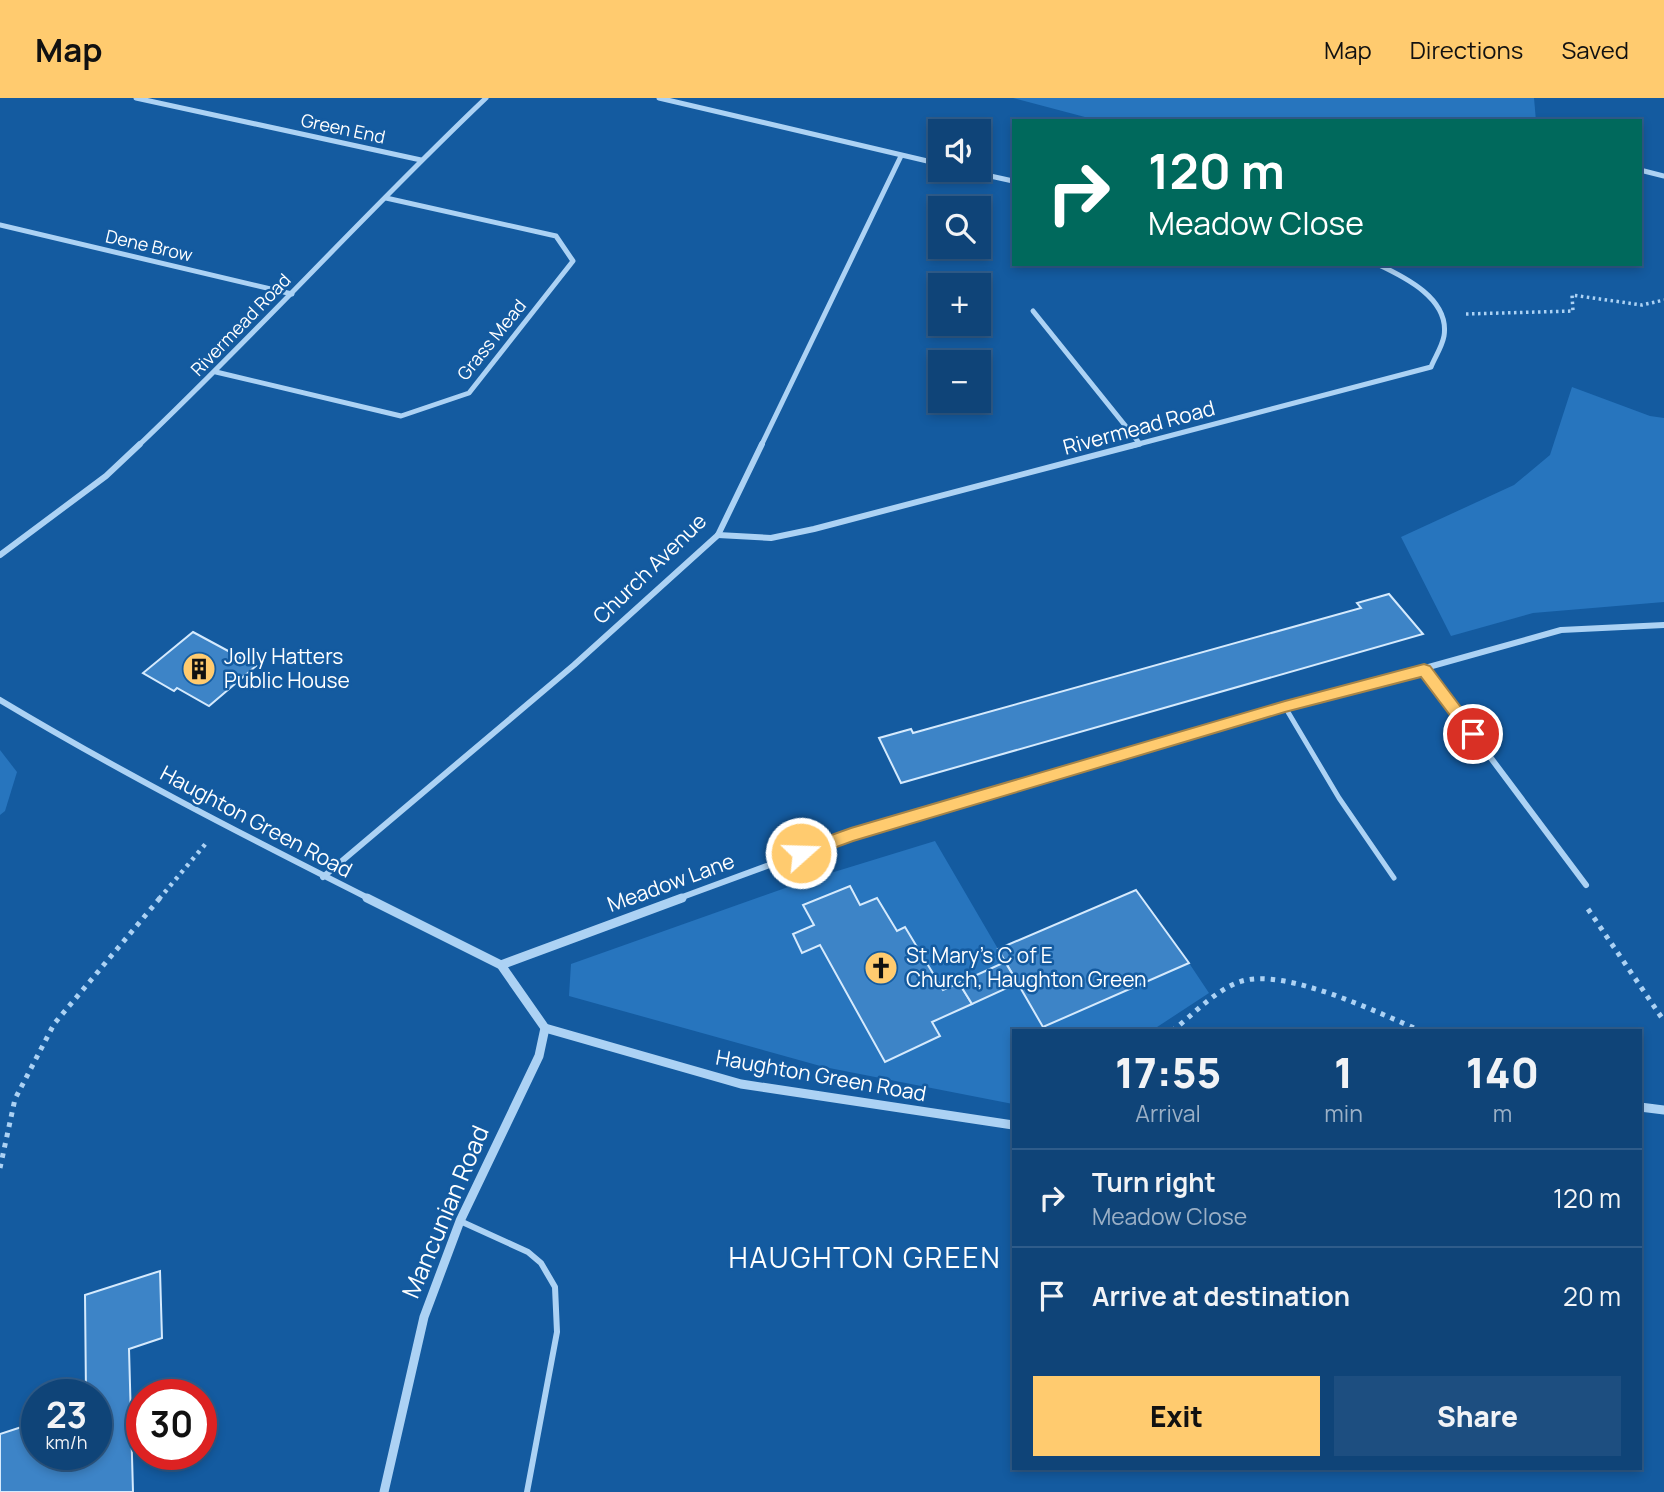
<!DOCTYPE html>
<meta charset="utf-8">
<style>
:root{--surface:#0f4478;--page:#1d4e80;--text:#f1f3f6;--muted:#9bb0c6;--line:#2f5c8a;--accent:#ffcb6f}
body{margin:0;font-family:Manrope,sans-serif;background:var(--page);color:var(--text);height:100vh;display:flex;flex-direction:column;font-size:26px;white-space:nowrap}
*{box-sizing:border-box;margin:0}
p{font-size:23px;color:var(--muted)}
.icon{flex:none;width:38px;height:38px;fill:none;stroke:currentColor;stroke-width:2;stroke-linecap:round;stroke-linejoin:round}
.map{position:relative;flex:1;overflow:hidden}
.panel{position:absolute;left:1012px;top:931px;width:630px;height:441px;display:flex;flex-direction:column;background:var(--surface);border-radius:0px;box-shadow:0 4px 10px #0003,0 0 0 2px var(--line)}
.panel>*{flex:none}
.guide{position:absolute;left:1012px;top:21px;width:630px;height:147px;border-radius:0px;box-shadow:0 4px 10px #0003,0 0 0 2px var(--line);background:#00695c;color:#fff;overflow:hidden}
.fabs{position:absolute;left:928px;top:21px;display:grid;gap:14px}
.fabs a{display:grid;place-items:center;width:63px;height:63px;border-radius:0px;background:var(--surface);box-shadow:0 4px 10px #0003,0 0 0 2px var(--line);font-size:35px}
.speed{position:absolute;left:21px;top:1281px;display:flex;gap:14px;font-size:35px;font-weight:700;text-align:center}
.speed>*{display:grid;place-content:center;width:91px;height:91px;border-radius:50%;background:var(--surface);box-shadow:0 4px 10px #0003,0 0 0 2px var(--line);line-height:1}
.speed small{font-size:18px;font-weight:400}
.speed .limit{border:10px solid #d22;background:#fff;color:#111}
.pin{position:absolute;display:grid;place-items:center;width:60px;height:60px;color:#fff;margin:-30px;border:4px solid #fff;border-radius:50%;box-shadow:0 2px 7px #0007}
.me{position:absolute;width:77px;margin:-38px;rotate:70deg;stroke-linejoin:round;filter:drop-shadow(0 0 5px #0008)}
.turn{display:flex;align-items:center;gap:24px;height:147px;padding:0 21px;font-size:32px}
.turn .icon{width:91px;height:91px;stroke-width:2.5}
.turn b{display:block;font-size:49px;line-height:60px}
.eta{display:flex;justify-content:space-evenly;align-items:center;height:119px;text-align:center}
.eta b{font-size:42px;font-weight:800;line-height:49px}
.action{display:flex;gap:14px;margin-top:auto;padding:14px 21px}
.action a{flex:1;height:80px;border-radius:0px;background:var(--accent);color:#111;font-size:28px;font-weight:800;line-height:80px;text-align:center}
.action a+a{background:var(--page);color:var(--text)}
ul{padding:0;list-style:none}
li{display:flex;align-items:center;gap:21px;height:98px;padding:0 21px;border-top:2px solid var(--line)}
li div{flex:1}
li b{display:block;font-size:26px}
li em{font-style:normal}
header{display:flex;align-items:center;gap:42px;box-sizing:border-box;height:98px;padding:0 35px;background:var(--accent);color:#111}
header strong{font-size:33px}
nav{display:flex;gap:38px;margin-inline-start:auto;font-size:24px}
.map>svg:first-child{display:block}
.green{fill:#2775be}
.building{fill:#3d84c7;stroke:#d5eafd;stroke-width:2}
.lines{fill:none;stroke-linecap:round;stroke-linejoin:round}
.path-far2{stroke:#acd2f4;stroke-width:3.5;stroke-dasharray:2.5 3.5;stroke-linecap:butt}
.path-far1{stroke:#acd2f4;stroke-width:4.5;stroke-dasharray:3.5 5;stroke-linecap:butt}
.path{stroke:#acd2f4;stroke-width:5;stroke-dasharray:4.5 6;stroke-linecap:butt}
.lane-far1{stroke:#acd2f4;stroke-width:5}
.lane{stroke:#acd2f4;stroke-width:6}
.street-far2{stroke:#acd2f4;stroke-width:5}
.street-far1{stroke:#acd2f4;stroke-width:6}
.street{stroke:#acd2f4;stroke-width:9}
.route{fill:#ffcb6f;stroke:#a68448;stroke-width:2}
.labels{text-anchor:middle;stroke-width:5;stroke-linejoin:round;paint-order:stroke}
.far-street-label{font-size:18px;fill:#fff;stroke:#145ba0}
.street-label{font-size:21px;fill:#fff;stroke:#145ba0}
.poi-label{font-size:21px;fill:#fff;stroke:#145ba0;text-anchor:start}
.near-street-label{font-size:24px;fill:#fff;stroke:#145ba0}
.near-quarter-label{font-size:28px;letter-spacing:2px;fill:#fff;stroke:#145ba0}
</style>
<header>
<strong>Map</strong>
<nav><a>Map</a><a>Directions</a><a>Saved</a></nav>
</header>
<div class="map">
<svg width="1664" height="1394" viewBox="0 0 1664 1394">
<rect width="100%" height="100%" fill="#145ba0"/>
<g class="green">
<polygon points="1013,0 1534,0 1536,23 1100,23"/>
<polygon points="1572,289 1650,318 1664,320 1664,504 1533,515 1451,538 1401,439 1514,387 1550,357"/>
<polygon points="0,652 17,674 5,713 0,717"/>
<polygon points="935,743 1043,928 1189,865 1209,895 1151,933 1013,933 1013,1006 824,969 569,898 571,866 808,782"/>
</g>
<g class="building">
<polygon points="1389,496 1423,536 901,685 879,640 911,631 913,635 1361,510 1357,505"/>
<polygon points="193,534 256,568 209,608 177,590 174,593 143,575"/>
<polygon points="850,788 860,807 877,800 897,833 905,829 943,892 959,885 972,906 932,924 940,938 885,964 820,847 802,855 793,836 814,827 803,807"/>
<polygon points="1136,792 1189,865 1043,929 998,851"/>
<polygon points="1005,864 1018,885 972,906 959,885"/>
<polygon points="160,1173 162,1240 129,1251 133,1394 0,1394 0,1336 37,1324 37,1356 96,1356 96,1297 86,1297 85,1197"/>
</g>
<g class="lines">
<polyline class="path-far2" points="1466,216 1573,213 1572,197 1642,207 1664,202"/>
<polyline class="path-far1" points="159,801 208,743"/>
<g class="path">
<polyline points="1588,811 1664,923"/>
<path d="M1172,933C1193,917 1216,891 1242,883C1286,870 1379,915 1421,933"/>
<polyline points="0,1070 15,1001 54,926 160,800"/>
</g>
<polyline class="lane-far1" points="1285,609 1339,700 1394,780"/>
<polyline class="lane" points="460,1123 528,1154 541,1165 555,1189 557,1234 527,1394"/>
<g class="street-far2">
<polyline points="136,0 421,62"/>
<polyline points="659,0 940,66"/>
<polyline points="963,72 1013,83"/>
<polyline points="1640,72 1664,78"/>
<polyline points="0,127 292,196"/>
<polyline points="1033,213 1140,346"/>
<polyline points="216,274 401,318 469,295 573,163 556,138 386,100"/>
<path d="M138,348C257,235 367,113 486,0"/>
<polyline points="761,348 901,58"/>
<path d="M1131,348L1431,269C1435,259 1442,249 1444,238C1450,201 1405,179 1377,166"/>
</g>
<g class="street-far1">
<polyline points="718,437 771,440 814,431 1138,346"/>
<polyline points="0,457 106,378 140,346"/>
<polyline points="1425,572 1586,787"/>
<path d="M0,602C120,674 245,738 370,801"/>
<polyline points="323,779 574,567 718,437 762,346"/>
<polyline points="677,801 851,737 1285,609 1561,532 1664,527"/>
</g>
<g class="street">
<polyline points="367,800 501,867 545,930 539,958 460,1123 424,1219 384,1394"/>
<polyline points="501,867 682,800"/>
<polyline points="545,930 741,986 1013,1027"/>
<polyline points="1640,1009 1664,1012"/>
</g>
</g>
<polygon class="route" points="1424,566 1430,568 1481,636 1478,641 1468,641 1421,579 1285,614 853,743 801,762 795,760 793,755 795,750 851,730 1285,603"/>
<defs>
<symbol id="building-disc" viewBox="-11 -11 22 22"><circle r="9.5" fill="#ffcb6f" stroke="#145ba0"/><path d="M-4-6H4V6H1V3H-1V6H-4ZM-2.5-4.3h1.7v1.8h-1.7ZM.8-4.3h1.7v1.8H.8ZM-2.5-1h1.7V.8h-1.7ZM.8-1h1.7V.8H.8Z" fill="#111"/></symbol>
<symbol id="church-disc" viewBox="-11 -11 22 22"><circle r="9.5" fill="#ffcb6f" stroke="#145ba0"/><path d="M-1.2-6h2.4v3.5h3.3v2.4h-3.3V6h-2.4V-.1h-3.3v-2.4h3.3Z" fill="#111"/></symbol>
</defs>
<g fill-rule="evenodd">
<use href="#building-disc" x="180" y="552" width="38" height="38"/>
<use href="#church-disc" x="862" y="851" width="38" height="38"/>
</g>
<g class="labels">
<g class="far-street-label">
<text transform="translate(343 31) rotate(12)" y="6">Green End</text>
<text transform="translate(149 148) rotate(13)" y="6">Dene Brow</text>
<text transform="translate(241 227) rotate(-46)" y="6">Rivermead Road</text>
<text transform="translate(492 242) rotate(-51)" y="6">Grass Mead</text>
</g>
<g class="street-label">
<text transform="translate(1139 330) rotate(-15)" y="7">Rivermead Road</text>
<text transform="translate(650 471) rotate(-44)" y="7">Church Avenue</text>
<text transform="translate(256 724) rotate(28)" y="7">Haughton Green Road</text>
<text transform="translate(671 785) rotate(-20)" y="7">Meadow Lane</text>
<text transform="translate(821 978) rotate(10)" y="7">Haughton Green Road</text>
</g>
<g class="poi-label">
<text x="224" y="566">Jolly Hatters<tspan x="224" dy="24">Public House</tspan></text>
<text x="906" y="865">St Mary's C of E<tspan x="906" dy="24">Church, Haughton Green</tspan></text>
</g>
<g class="near-street-label">
<text transform="translate(446 1114) rotate(-67)" y="8">Mancunian Road</text>
</g>
<g class="near-quarter-label">
<text x="865" y="1170">HAUGHTON GREEN</text>
</g>
</g>
</svg>
<div class="fabs">
<a><svg class="icon" aria-label="sound" viewBox="0 0 24 24"><path d="M4 9h4l5-4v14l-5-4H4zM17 9q2 3 0 6"/></svg></a>
<a><svg class="icon" aria-label="search" viewBox="0 0 24 24"><circle cx="10" cy="10" r="6"/><path d="M15 15l6 6"/></svg></a>
<a>+</a>
<a>−</a>
</div>
<div class="speed"><div>23<small>km/h</small></div><div class="limit">30</div></div>
<div class="pin" style="left:1473px;top:636px;background:#d93025"><svg class="icon" aria-label="arrive" viewBox="0 0 24 24"><path d="M6 21V4h12l-3 4 3 4H6"/></svg></div>
<svg class="me" style="left:801px;top:755px" viewBox="-20 -20 40 40"><circle r="17" fill="#ffcb6f" stroke="#fff" stroke-width="3"/><path d="M0-11L8 9 0 5-8 9z" fill="#fff"/></svg>
<div class="guide">
<div class="turn"><svg class="icon" aria-label="right" viewBox="0 0 24 24"><path d="M7 20v-9h11M14 6l5 5-5 5"/></svg><div><b>120 m</b>Meadow Close</div></div>
</div>
<section class="panel">
<div class="eta">
<div><b>17:55</b><p>Arrival</p></div>
<div><b>1</b><p>min</p></div>
<div><b>140</b><p>m</p></div>
</div>
<ul>
<li><svg class="icon" aria-label="right" viewBox="0 0 24 24"><path d="M7 20v-9h11M14 6l5 5-5 5"/></svg><div><b>Turn right</b><p>Meadow Close</p></div><em>120 m</em></li>
<li><svg class="icon" aria-label="arrive" viewBox="0 0 24 24"><path d="M6 21V4h12l-3 4 3 4H6"/></svg><div><b>Arrive at destination</b></div><em>20 m</em></li>
</ul>
<div class="action"><a>Exit</a><a>Share</a></div>
</section>
</div>
